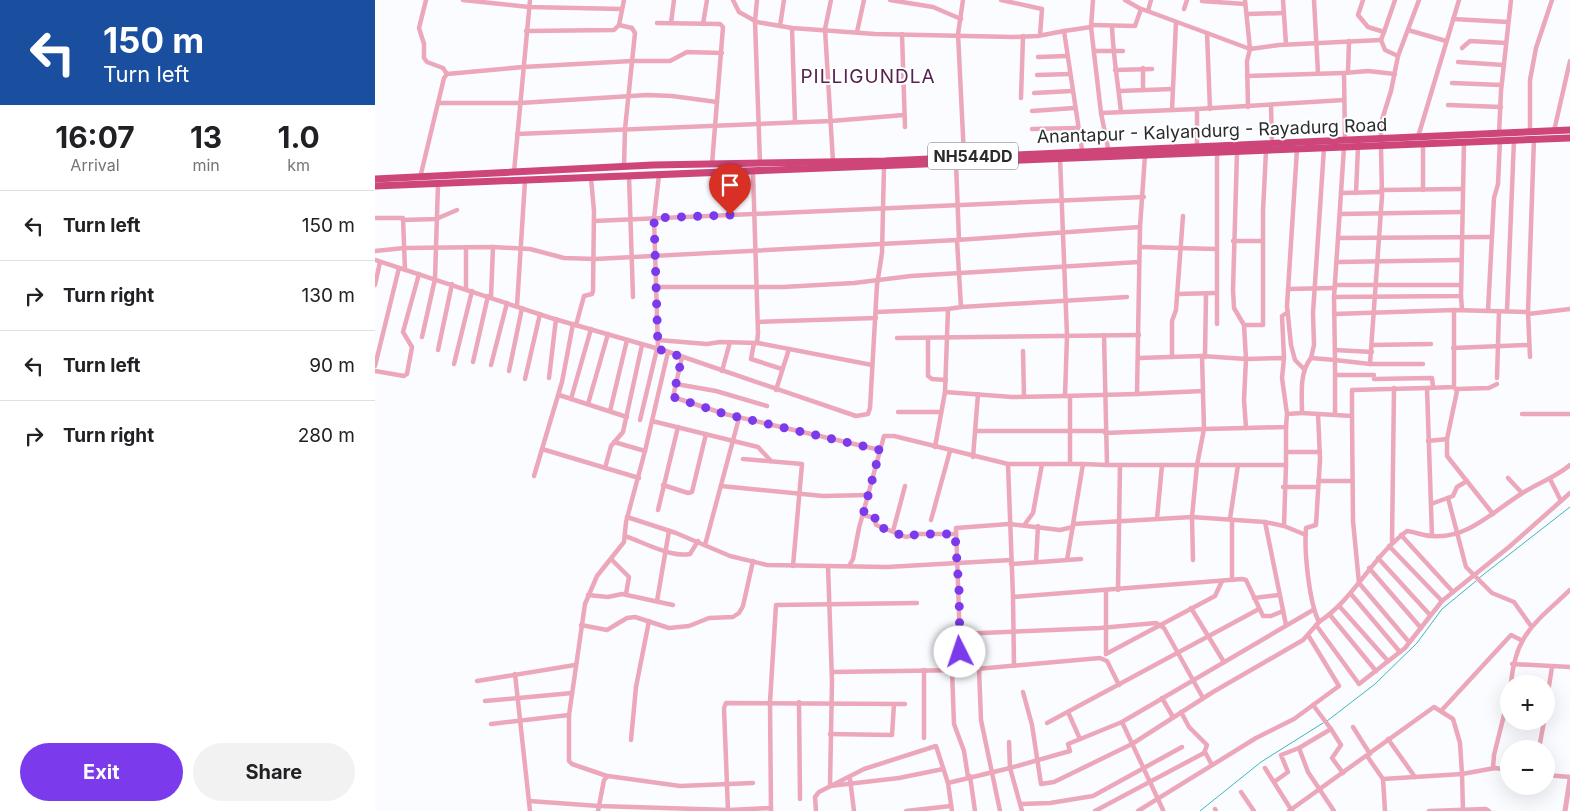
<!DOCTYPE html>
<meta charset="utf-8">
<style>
:root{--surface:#fff;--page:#f2f2f2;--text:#202124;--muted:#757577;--line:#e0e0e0;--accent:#7c3aed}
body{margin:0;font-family:Inter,sans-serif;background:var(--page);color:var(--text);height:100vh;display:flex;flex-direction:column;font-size:19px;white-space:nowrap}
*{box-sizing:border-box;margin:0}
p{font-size:16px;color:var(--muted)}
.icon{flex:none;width:28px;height:28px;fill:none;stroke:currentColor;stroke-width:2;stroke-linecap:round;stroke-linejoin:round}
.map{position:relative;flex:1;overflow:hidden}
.sheet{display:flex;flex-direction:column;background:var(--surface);width:375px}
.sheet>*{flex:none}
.hud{background:#1a4fa0;color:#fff;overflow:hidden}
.tools{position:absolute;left:1125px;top:675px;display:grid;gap:10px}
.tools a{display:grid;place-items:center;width:55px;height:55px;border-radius:50%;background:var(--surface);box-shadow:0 5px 20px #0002;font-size:25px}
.pin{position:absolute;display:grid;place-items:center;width:42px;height:42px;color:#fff;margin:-51px -21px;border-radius:50% 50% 50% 0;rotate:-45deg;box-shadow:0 0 5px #0007}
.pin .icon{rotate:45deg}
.me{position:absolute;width:55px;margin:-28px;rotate:356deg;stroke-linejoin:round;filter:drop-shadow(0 0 4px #0008)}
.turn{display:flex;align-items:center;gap:18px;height:105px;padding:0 20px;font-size:22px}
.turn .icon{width:65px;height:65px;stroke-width:2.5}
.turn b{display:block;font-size:35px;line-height:42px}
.eta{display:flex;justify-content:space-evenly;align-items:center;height:85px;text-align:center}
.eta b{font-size:30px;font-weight:700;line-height:35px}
.cta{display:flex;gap:10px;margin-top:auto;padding:10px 20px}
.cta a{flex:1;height:58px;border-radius:30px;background:var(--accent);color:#fff;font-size:20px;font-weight:700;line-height:58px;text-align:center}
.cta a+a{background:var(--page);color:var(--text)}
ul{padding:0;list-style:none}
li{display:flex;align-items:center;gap:15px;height:70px;padding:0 20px;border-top:1px solid var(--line)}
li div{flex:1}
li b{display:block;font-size:19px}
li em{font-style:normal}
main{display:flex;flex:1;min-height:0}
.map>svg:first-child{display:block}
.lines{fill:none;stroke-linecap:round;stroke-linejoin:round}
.stream{stroke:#3fb7bb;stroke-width:1}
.minor{stroke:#eca7ba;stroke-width:4.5}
.tertiary{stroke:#eca7ba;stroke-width:5}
.trunk{stroke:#ce4679;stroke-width:7}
.route{stroke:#7c3aed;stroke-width:9;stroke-dasharray:0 16.2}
.labels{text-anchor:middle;stroke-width:4;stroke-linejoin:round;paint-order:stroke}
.shield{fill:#fff;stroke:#6a6b6c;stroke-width:1}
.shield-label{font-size:16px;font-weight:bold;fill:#2a2b2d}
.street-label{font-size:18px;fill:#2a2b2d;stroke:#fff}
.neighbourhood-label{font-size:19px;letter-spacing:1px;fill:#572250;stroke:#fff}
</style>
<main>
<section class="sheet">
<div class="hud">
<div class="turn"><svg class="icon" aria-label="left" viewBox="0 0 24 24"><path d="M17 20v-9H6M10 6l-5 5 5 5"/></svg><div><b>150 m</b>Turn left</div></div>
</div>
<div class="eta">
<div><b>16:07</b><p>Arrival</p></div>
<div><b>13</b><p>min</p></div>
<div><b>1.0</b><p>km</p></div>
</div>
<ul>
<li><svg class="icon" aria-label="left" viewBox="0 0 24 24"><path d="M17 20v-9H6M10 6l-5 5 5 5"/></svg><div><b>Turn left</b></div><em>150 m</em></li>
<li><svg class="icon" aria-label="right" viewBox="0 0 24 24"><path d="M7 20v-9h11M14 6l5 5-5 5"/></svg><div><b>Turn right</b></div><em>130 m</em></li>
<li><svg class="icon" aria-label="left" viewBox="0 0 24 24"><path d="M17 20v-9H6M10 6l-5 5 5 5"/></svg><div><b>Turn left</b></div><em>90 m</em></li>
<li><svg class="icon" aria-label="right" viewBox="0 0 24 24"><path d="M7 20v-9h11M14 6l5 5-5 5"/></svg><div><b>Turn right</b></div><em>280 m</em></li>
</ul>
<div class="cta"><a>Exit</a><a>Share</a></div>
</section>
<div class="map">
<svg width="1195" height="811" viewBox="0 0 1195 811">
<rect width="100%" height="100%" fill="#fafcff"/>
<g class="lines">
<g class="stream">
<polyline points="1104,578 1195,507"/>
<polyline points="952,721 1000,684 1042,643 1067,609 1101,581"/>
<polyline points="825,811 886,762 948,723"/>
</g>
<g class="minor">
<polyline points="51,0 44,28 49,44 49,58 52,62 68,68 72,74"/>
<polyline points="88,0 154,7 247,9"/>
<polyline points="358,0 364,12 382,22 417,28 500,34 638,37 663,36 689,31"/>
<polyline points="382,0 380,21 385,163"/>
<polyline points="456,0 450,29 458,162"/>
<polyline points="515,0 558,7 586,19"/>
<polyline points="588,0 583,34 589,156"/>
<polyline points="626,0 667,9 665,35"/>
<polyline points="718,0 716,27 726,113 822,109"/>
<polyline points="750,0 764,8 832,33"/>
<polyline points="870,0 875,49 872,61 873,107"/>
<polyline points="908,0 911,44"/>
<polyline points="939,0 943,73"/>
<polyline points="988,0 983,15 993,27 1009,32 1006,40 1010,50 1023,56 1016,91 1006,123 1006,139"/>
<polyline points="827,1 870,4"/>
<polyline points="809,9 812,0"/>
<polyline points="773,11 776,0"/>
<polyline points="872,14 909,13"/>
<polyline points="1078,19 1133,22"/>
<polyline points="282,23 345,24 348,27 337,164"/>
<polyline points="296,23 299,0"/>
<polyline points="328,24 332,0"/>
<polyline points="244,25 257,28 260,33 250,129 249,167"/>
<polyline points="717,25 760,26 766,9"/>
<polyline points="405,26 409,0"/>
<path d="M737,26C738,55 743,83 746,112"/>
<polyline points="417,28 420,122"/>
<polyline points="1033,30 1071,41"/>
<polyline points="151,31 239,30 244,25 249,0"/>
<polyline points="482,32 489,0"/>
<polyline points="1009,32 1020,0"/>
<polyline points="527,34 530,127"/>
<polyline points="1087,48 1095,41 1131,43"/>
<polyline points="719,51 748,51"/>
<polyline points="1023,56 1044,0"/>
<polyline points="663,57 692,56"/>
<polyline points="1083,62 1129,65"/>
<polyline points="740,70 777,69"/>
<polyline points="973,72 974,41"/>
<polyline points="662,75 695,74"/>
<polyline points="872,76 969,73"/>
<polyline points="1077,83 1126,85"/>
<polyline points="768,90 768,68"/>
<polyline points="744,91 798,89"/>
<polyline points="659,93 697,91"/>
<polyline points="646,98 648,36"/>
<polyline points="63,103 145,103 272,95 297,96 342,102"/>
<polyline points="1073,105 1126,107"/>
<polyline points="896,106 897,145"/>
<polyline points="835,109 832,33 875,49 904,45 1006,40"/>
<polyline points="797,110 801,22"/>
<polyline points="657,111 699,108"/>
<polyline points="726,113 734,153"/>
<polyline points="657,129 703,128"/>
<polyline points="1179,131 1195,61"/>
<polyline points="1155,133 1155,80 1161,48 1177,0"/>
<polyline points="142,134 456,121 529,115"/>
<polyline points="1124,134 1126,91 1136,0"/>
<polyline points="1043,137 1084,0"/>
<polyline points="970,141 969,73 993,71 1020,74"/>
<polyline points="1006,146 1007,196 995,364 1048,364"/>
<polyline points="822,147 822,109 969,100"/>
<polyline points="969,147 963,238 1117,237"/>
<polyline points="922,149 912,306 916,345 920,360 929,369"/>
<polyline points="707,150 689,31 716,27"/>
<polyline points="862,152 858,290 859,308 869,325"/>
<polyline points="770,155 765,227 762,394 828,391"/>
<polyline points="685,158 692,336 690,396 762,394"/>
<polyline points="581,163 584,240"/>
<polyline points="139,172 155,0"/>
<polyline points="378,172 383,333 382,343"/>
<polyline points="254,176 258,297"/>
<polyline points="45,178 69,78 72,74 148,67 257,61 295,61 312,52 347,53"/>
<polyline points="1006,190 1087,189"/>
<polyline points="1048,190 1048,143"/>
<polyline points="966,193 1007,192"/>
<polyline points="981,193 983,147"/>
<polyline points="965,214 1086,212"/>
<polyline points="0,218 28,218 30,270"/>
<polyline points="28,220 61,219 82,210"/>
<polyline points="219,221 769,197"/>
<polyline points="963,238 959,297 960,360 995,364"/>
<polyline points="858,241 887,241"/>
<polyline points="118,247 155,249 189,258 220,259 582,240"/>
<polyline points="765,247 841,249"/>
<polyline points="0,251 29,248 118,247 116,297"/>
<polyline points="0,260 176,318 291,351 481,416 493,414 495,408 502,285 507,253 509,166"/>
<polyline points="962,262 1086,260"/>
<polyline points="0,285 5,262"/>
<polyline points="960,285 1086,285"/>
<polyline points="281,287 408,287 479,283 536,276 764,262"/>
<polyline points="91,289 91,247"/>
<polyline points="913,289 960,288"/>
<polyline points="802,294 841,293"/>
<polyline points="1086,296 1087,310"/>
<polyline points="959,297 1086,296 1089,142"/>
<polyline points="142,306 150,181"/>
<polyline points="586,307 752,297"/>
<polyline points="1113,311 1119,198 1123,184 1125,140"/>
<polyline points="1132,311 1139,140"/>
<polyline points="501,312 573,309"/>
<polyline points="959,314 1079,310 1153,312"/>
<polyline points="1153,314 1195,309"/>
<polyline points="383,322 501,318"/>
<polyline points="842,324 842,152"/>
<polyline points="201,325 209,296 217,294 218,291 219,211 216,178"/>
<polyline points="729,335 732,465 822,465 817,517 890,522 909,526 911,465 822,465 829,429 730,433"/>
<polyline points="47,337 60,279 63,184"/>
<polyline points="522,338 764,335"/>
<polyline points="553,338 553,376 557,379 571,380"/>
<polyline points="283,340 332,344 345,342 383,343 497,365"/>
<polyline points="379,343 376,359 407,369"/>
<polyline points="997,345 1056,344"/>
<polyline points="1078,348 1154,345"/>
<polyline points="283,349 279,218 284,175"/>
<polyline points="63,350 77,284"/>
<polyline points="960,350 997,352"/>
<polyline points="648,351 649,397"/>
<polyline points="307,357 298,397 350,414 505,450"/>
<polyline points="797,357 797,321 801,310 808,216"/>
<polyline points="830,357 831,294"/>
<polyline points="1155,357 1153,312 1159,139"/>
<polyline points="764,358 827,356"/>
<polyline points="909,358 907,316 913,312"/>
<polyline points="936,358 939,345 938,313 949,148"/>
<polyline points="98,362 113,296"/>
<polyline points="79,364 97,291"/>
<polyline points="116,365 132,303"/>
<polyline points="0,366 24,268"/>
<polyline points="0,371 29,376 32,374 37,347 28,332 44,274"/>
<polyline points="134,371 147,308"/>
<polyline points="347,371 355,342"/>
<polyline points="960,375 999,375"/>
<polyline points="174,378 181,319"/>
<polyline points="1122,378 1124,311"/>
<polyline points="150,379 165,314"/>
<polyline points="999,379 1057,378 1058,387"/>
<polyline points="301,384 341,391 392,406"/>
<polyline points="1081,389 1114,388 1122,384"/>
<polyline points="401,390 414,349"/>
<polyline points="570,392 573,309 586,307 582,240 765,227"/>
<polyline points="184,395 252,417"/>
<polyline points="695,396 695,464"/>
<polyline points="196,399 216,329"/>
<polyline points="213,404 233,334"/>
<polyline points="235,411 252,340"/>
<polyline points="523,412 566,412"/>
<polyline points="912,414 911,427 871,428 869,400 871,359 909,358 907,378 912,414 927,413"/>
<path d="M943,414L945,459L941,525L931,528C929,551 934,602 944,622C980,598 997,557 1032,531C1040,532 1049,536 1058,536C1092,539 1119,511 1146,494C1162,483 1180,478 1195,465"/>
<polyline points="1147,414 1195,414"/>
<path d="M960,415L927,413C927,395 924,373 936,358L960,360V415L977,416V390L1052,388"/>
<polyline points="977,416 978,521 984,583 1034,642"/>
<polyline points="265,420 282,349"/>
<polyline points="277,421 383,447 396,461"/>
<polyline points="871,428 829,429 827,356 871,359 869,325 888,325 888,211 891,151"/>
<polyline points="600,431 730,431"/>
<polyline points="1072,439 1072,456 1118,514"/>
<polyline points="1053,441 1072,439 1082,391 1079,387"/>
<polyline points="239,442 270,451"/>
<polyline points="560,447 570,392 637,397 690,396"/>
<polyline points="167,449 264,478"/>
<polyline points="913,452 945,452"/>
<polyline points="598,457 603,394"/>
<polyline points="368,459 427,464 418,566"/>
<polyline points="708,464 633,464 638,597 867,579 871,580 888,616 896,616 908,611"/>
<polyline points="732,465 708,464 698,524 817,517 818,560"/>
<polyline points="911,465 911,427"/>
<polyline points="230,468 236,446 248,432 267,345"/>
<polyline points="159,476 187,382 198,324"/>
<polyline points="1133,478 1147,493"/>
<polyline points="1175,479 1186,501"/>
<polyline points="943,481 977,481"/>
<polyline points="288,485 313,493 317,492 331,434"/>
<polyline points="346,486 448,496 493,495"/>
<polyline points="908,487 942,487"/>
<polyline points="1073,498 1091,567 1117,593 1139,602 1156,626"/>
<polyline points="1056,504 1078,496 1082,487 1092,481"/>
<polyline points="283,510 303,427"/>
<polyline points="488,515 500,518 501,525 531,537 543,534 580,534"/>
<polyline points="252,517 301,533 355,556 392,565 512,567 636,560"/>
<polyline points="782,519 787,465"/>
<polyline points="855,519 863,465"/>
<polyline points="556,520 575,451"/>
<polyline points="857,520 857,580"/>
<polyline points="890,522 911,625"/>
<polyline points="650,524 658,513 667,464"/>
<polyline points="909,526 931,535"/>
<polyline points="518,531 530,486"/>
<polyline points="1026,535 1078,592"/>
<path d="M250,536C268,542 296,558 315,554L323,541"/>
<polyline points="1057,536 1052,388 1079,387 1079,310"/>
<polyline points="1017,542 1019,388"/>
<polyline points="330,545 364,418"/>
<polyline points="1014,546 1067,601"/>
<polyline points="1003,558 1055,615"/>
<polyline points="236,559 254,577 251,594"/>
<polyline points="692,560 698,525"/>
<polyline points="661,562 663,526"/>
<polyline points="636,564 706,559"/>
<polyline points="453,566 457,681 455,786 524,778 568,769"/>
<polyline points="474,566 478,559 484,528 509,436 519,436 633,464"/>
<polyline points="994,568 1046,628"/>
<polyline points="743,590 745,465"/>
<polyline points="731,591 731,654"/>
<polyline points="976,594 1025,652"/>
<polyline points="213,595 233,597 247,594 298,605"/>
<polyline points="638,597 639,666"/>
<polyline points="879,598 904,595"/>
<polyline points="282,601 294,531"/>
<polyline points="965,607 1013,661"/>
<polyline points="816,608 849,662"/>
<polyline points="955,615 1001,671"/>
<polyline points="206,625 232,630 252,618 260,617 294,628 314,626 334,618 358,617 364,613 368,606 378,561"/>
<polyline points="941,625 984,684 1030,648 1067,601 1134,547 1195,493"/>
<polyline points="583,634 725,628 781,623 789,628 828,698"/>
<polyline points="731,654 840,596 847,581"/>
<polyline points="1137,664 1195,667"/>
<polyline points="604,669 606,720 625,811"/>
<polyline points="549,670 549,738"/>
<polyline points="577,670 579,724 589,751 593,777"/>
<polyline points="586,670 581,528 634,524 685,530 698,527"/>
<polyline points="457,672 590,670 725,658 732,661 744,685"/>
<polyline points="140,674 155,811"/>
<polyline points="102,681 200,665"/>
<path d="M1136,684C1140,634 1161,622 1195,590"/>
<polyline points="648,692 657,725 666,784 679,782 757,744 838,692 928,640 944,622"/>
<polyline points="787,698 798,717"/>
<polyline points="110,701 197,693"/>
<polyline points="424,702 425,799"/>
<polyline points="938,705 956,729"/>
<polyline points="1171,705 1177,667"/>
<polyline points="1066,711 1136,635 1146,640"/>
<polyline points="693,712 705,739"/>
<polyline points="747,722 788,810"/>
<polyline points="672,723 884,609"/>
<polyline points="116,724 194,715"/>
<polyline points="978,727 995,754"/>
<polyline points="455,734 517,735 519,704"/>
<polyline points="1013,739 1040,777"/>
<polyline points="256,740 261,687 274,621"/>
<polyline points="924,748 956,729 966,745 957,758 968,773"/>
<polyline points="1164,749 1169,721"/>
<polyline points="830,752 837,765"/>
<polyline points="992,756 1008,779"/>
<polyline points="890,768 917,811"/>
<polyline points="1118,768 1119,755 1134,695"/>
<polyline points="1171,775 1195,777"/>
<polyline points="232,776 197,764 194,761 194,715 210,604 222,576 249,542 251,522 270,451 293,352"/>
<polyline points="595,776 600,811"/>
<polyline points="475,779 479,811"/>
<polyline points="899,782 913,772 906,755 924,748 933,772 959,811"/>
<polyline points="866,792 879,811"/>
<polyline points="154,801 224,806 354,810 396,808"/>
<polyline points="646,804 675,803 718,796 807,747"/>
<polyline points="840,809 841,811"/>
<polyline points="223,811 229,780 233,776 305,786 378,783"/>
<polyline points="353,811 349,708 351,703 530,704"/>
<polyline points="396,811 395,702 401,605 542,603"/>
<polyline points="441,811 440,797 444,792 489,769 561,746 573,783"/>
<polyline points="531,811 576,806"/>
<polyline points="577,811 573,783 635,768 634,742"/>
<polyline points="647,811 635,768 695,751 693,744 747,722 938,610"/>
<polyline points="720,811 829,753 832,745 814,727 806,712"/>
<polyline points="763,811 881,738 919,719 964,686 933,635"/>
<polyline points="914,811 1059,707 1078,719 1085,743 1087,774 1120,768 1134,770"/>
<polyline points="1010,811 1008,779 1087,774 1088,811"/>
<polyline points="1054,811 1111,809 1114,811"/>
</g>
<polyline class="tertiary" points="1190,811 1195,779"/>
<g class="trunk">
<polyline points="0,179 278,165 510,161 1195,130"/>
<polyline points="0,186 1195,138"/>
</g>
</g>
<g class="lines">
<polyline class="route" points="355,215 279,218 283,349 307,357 298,397 350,414 505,450 488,515 500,518 500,525 531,537 543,534 580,534 584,590 585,652"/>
</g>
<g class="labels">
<rect class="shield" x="553" y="142.5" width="90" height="27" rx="4"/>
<g class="shield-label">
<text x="598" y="162">NH544DD</text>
</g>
<g class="street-label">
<text transform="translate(837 131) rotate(-2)" y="6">Anantapur - Kalyandurg - Rayadurg Road</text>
</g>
<g class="neighbourhood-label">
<text x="493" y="83">PILLIGUNDLA</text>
</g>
</g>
</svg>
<div class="tools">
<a>+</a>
<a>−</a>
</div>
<div class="pin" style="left:355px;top:215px;background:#d93025"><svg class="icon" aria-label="arrive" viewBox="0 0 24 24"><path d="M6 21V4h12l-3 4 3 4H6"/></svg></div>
<svg class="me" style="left:585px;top:652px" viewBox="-20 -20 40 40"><circle r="19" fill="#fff"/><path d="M0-13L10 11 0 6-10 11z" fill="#7c3aed"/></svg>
</div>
</main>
